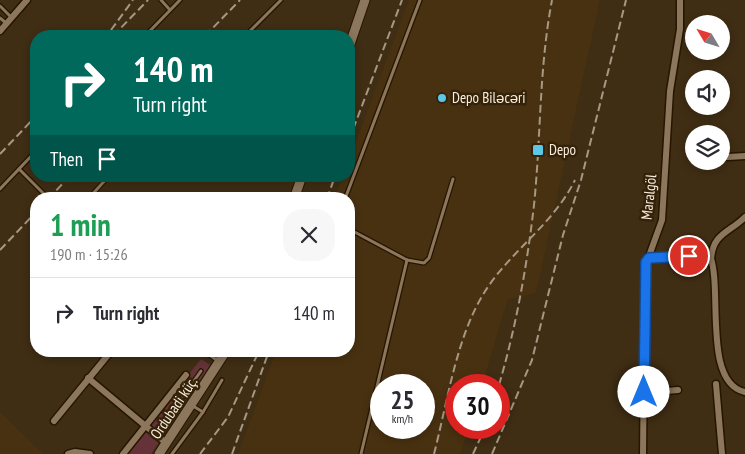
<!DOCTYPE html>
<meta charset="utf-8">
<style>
:root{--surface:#fff;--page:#f7f7f7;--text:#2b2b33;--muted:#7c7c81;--line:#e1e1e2}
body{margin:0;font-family:"PT Sans Narrow",sans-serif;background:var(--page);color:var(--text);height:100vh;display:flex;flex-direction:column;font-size:19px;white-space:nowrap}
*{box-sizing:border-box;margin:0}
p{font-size:16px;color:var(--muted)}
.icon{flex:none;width:28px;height:28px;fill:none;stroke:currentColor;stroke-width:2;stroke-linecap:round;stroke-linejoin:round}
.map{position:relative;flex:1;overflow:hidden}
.details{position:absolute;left:30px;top:192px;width:325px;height:165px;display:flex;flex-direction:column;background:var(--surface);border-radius:20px;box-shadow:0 2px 8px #0003}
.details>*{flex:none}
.top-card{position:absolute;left:30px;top:30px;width:325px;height:152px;border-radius:20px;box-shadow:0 2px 8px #0003;background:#00695c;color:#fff;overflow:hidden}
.needle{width:32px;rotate:308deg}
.tools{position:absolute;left:685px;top:15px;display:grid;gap:10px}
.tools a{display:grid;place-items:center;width:45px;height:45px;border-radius:50%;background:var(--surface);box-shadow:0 2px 8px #0003;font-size:25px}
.speed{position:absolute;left:370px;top:374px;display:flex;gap:10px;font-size:25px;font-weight:700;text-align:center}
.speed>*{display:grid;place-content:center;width:65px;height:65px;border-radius:50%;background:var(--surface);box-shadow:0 2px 8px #0003;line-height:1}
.speed small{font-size:12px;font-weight:400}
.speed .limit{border:8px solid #d22;background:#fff;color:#111}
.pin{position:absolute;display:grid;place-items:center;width:42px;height:42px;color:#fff;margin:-21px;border:2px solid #fff;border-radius:50%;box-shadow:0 1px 5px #0007}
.me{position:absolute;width:55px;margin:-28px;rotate:0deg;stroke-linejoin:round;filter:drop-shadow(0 0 4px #0008)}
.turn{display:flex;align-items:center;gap:18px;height:105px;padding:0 20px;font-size:22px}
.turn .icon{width:65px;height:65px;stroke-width:2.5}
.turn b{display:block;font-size:35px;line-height:42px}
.then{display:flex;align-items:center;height:48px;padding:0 20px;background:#0003;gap:10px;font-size:19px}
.round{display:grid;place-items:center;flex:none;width:52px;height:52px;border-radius:20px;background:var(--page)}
.head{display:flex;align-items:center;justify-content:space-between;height:85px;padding:0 20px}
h1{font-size:30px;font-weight:800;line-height:38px;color:#1e9e55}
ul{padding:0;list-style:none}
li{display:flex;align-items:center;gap:15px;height:70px;padding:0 20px;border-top:1px solid var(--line)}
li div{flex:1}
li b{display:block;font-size:19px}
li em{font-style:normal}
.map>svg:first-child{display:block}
.built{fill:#483111;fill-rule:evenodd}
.green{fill:#643238}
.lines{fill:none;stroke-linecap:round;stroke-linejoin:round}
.lane-casing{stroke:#261500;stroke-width:5.5}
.street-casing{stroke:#261500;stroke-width:9}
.secondary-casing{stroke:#261500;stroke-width:11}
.lane{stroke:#8c765c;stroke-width:3}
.street{stroke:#8c765c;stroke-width:6}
.secondary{stroke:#8c765c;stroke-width:9}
.rail{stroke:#a69884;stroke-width:2;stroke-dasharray:8 4;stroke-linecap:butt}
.route-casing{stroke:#114b97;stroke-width:12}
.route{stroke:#1a73e8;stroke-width:9}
.poi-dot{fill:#5cc7e7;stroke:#352309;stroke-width:2}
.labels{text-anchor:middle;stroke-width:5;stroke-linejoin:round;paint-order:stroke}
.poi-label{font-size:15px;fill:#f9edde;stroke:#352309;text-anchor:start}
.street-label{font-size:15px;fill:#f9edde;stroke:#352309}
</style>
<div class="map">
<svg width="745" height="454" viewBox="0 0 745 454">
<rect width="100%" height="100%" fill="#3f2d14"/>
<g class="built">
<path d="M409,0H600L536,293L508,299L482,385H456V428H469L460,454H238L276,351H349V199H334L343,176H349V160ZM381,385H424V428H381Z"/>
<polygon points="0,412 43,454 0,454"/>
</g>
<polygon class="green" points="201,359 210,365 151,454 126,454"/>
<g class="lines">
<defs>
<g id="lane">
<polyline points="161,0 170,10"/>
<polyline points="0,6 11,17"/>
<polyline points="0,18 6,23"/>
<polyline points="145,36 180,0"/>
<polyline points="245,36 281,0"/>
<polyline points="349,116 350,117"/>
<polyline points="19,169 49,199"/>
<polyline points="0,189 36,151"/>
<polyline points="88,199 109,176"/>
<polyline points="345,199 420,0"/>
<polyline points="349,229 407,260 424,263 429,258 453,179"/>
<polyline points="204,351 218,361"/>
<polyline points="170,396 177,400 181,399 201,371"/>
<polyline points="193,406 203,412"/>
<polyline points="172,454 203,412 222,380"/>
<polyline points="361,454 407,260"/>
</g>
<g id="street">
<polyline points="0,31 27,0"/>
<polyline points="728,157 745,156"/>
<path d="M649,258L710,256C723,287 702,383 745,392"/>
<path d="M711,259C713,233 729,233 745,217"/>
<polyline points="88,378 166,443"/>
<polyline points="716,384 722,454"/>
<polyline points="644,393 678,390"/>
<polyline points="54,421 108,355 113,351"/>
<polyline points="68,454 75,452 90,454"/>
<polyline points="123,454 186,375"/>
<polyline points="643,454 645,267 662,220 670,91 680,29 680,0"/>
</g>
<g id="secondary">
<polyline points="349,47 365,0"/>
<polyline points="294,199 302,176"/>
<polyline points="159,454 226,351"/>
</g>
</defs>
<use href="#lane" class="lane-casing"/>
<use href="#street" class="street-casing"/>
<use href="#secondary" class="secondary-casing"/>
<use href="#lane" class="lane"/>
<use href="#street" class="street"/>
<use href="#secondary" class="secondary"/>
<g class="rail">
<polyline points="111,30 133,0"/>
<polyline points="113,36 148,0"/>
<polyline points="205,36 240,0"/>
<polyline points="349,140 402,0"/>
<polyline points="0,154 36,116"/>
<polyline points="48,199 70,176"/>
<polyline points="327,199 335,176"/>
<polyline points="0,250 36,212"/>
<path d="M499,385C516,327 527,266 534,205C541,137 539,68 552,0"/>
<polyline points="200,454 228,417 259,351"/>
<polyline points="232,454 269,351"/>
<path d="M434,454C447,404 456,338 484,293C509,252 553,225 575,180"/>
<polyline points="473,454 485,428"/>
<polyline points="492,454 532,360 563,235 581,180 626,0"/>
</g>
</g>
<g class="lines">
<defs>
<polyline id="route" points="644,392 646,262 649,258 689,256"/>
</defs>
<use href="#route" class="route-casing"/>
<use href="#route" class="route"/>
</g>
<g class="poi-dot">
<circle cx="442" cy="98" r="5"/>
<rect x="532" y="144" width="12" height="12" rx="2.5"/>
</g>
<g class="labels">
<g class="poi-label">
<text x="452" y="103">Depo Biləcəri</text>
<text x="549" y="155">Depo</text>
</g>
<g class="street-label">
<text transform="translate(649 197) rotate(-84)" y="5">Maralgöl</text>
<text transform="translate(174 408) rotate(-56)" y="5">Ordubadi küç.</text>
</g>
</g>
</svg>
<div class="tools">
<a><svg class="needle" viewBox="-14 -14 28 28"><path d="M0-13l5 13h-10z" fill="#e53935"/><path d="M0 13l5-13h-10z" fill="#7c7c81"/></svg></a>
<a><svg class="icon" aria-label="sound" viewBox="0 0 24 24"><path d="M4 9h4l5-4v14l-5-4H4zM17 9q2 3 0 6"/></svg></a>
<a><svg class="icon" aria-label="layers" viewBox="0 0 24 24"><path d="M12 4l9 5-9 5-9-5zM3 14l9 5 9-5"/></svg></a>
</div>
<div class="speed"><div>25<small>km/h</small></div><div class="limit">30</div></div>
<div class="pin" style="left:689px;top:256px;background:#d93025"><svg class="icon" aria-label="arrive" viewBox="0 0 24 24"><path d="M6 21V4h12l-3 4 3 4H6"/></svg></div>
<svg class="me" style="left:644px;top:392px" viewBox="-20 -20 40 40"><circle r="19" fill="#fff"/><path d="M0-13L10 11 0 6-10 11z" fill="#1a73e8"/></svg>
<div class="top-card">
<div class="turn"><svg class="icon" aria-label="right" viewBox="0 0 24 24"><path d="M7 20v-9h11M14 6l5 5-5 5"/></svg><div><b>140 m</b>Turn right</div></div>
<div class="then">Then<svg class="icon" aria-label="arrive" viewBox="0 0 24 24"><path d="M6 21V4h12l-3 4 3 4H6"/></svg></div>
</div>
<section class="details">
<div class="head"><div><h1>1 min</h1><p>190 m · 15:26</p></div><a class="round"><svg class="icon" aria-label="close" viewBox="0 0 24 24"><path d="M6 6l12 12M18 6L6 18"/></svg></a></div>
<ul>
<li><svg class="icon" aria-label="right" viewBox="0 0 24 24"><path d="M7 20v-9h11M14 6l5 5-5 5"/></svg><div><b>Turn right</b></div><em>140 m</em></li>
</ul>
</section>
</div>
